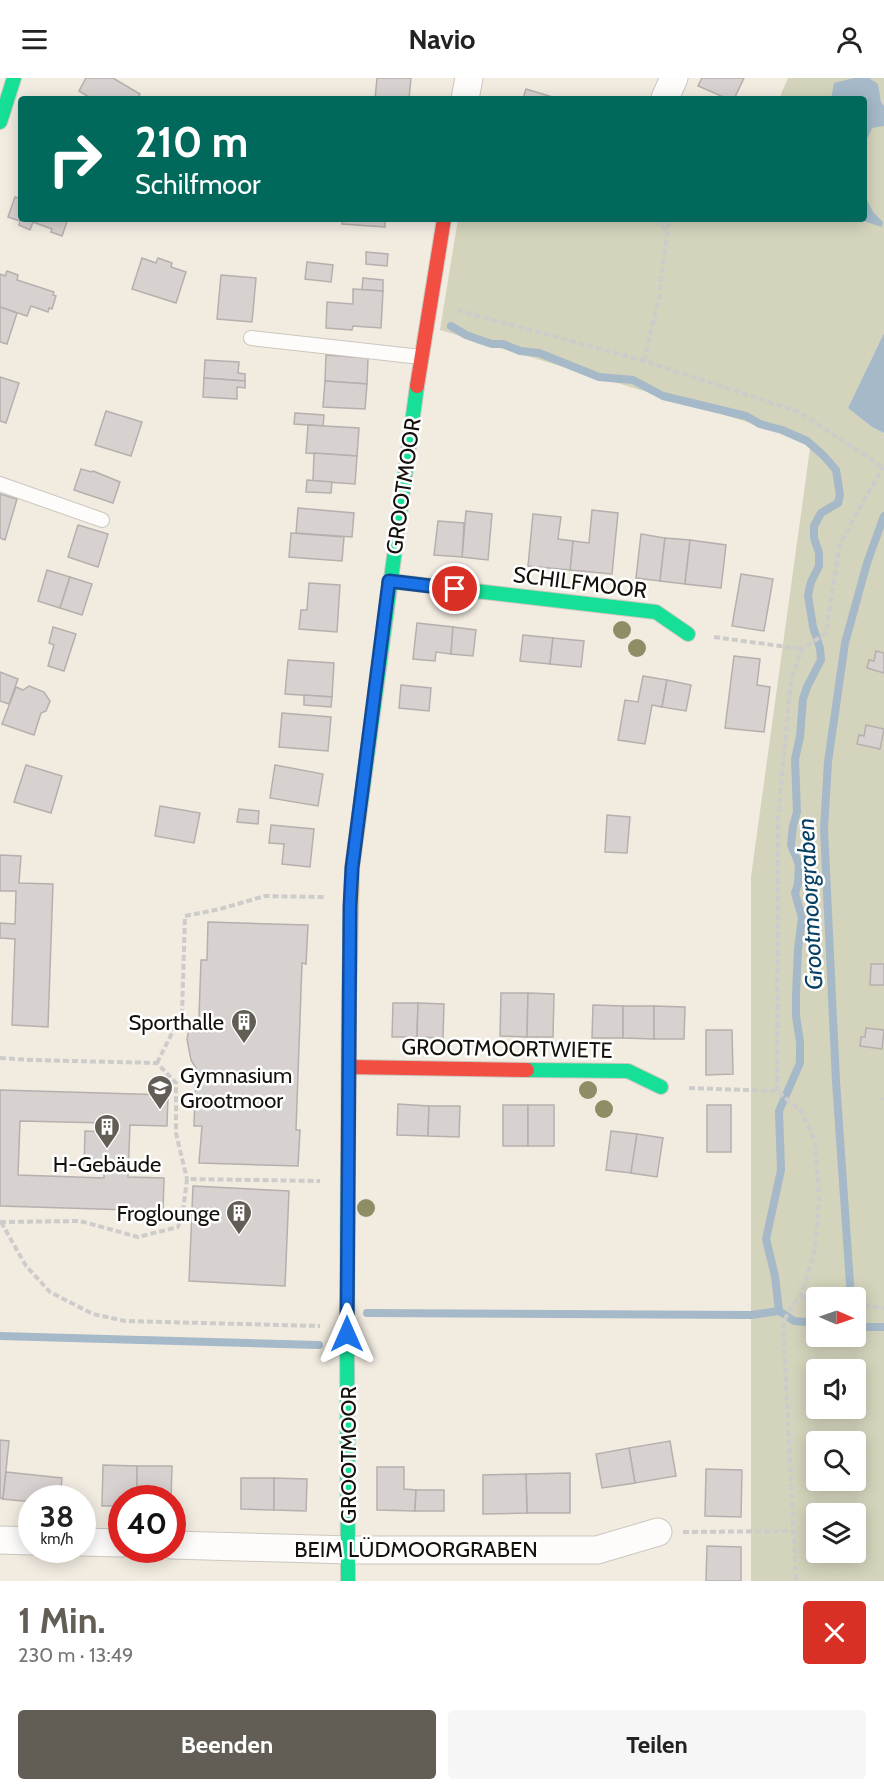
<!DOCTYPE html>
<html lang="de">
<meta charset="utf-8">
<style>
:root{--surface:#fff;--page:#f6f6f6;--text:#222;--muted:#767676;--accent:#625d55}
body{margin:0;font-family:Cabin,sans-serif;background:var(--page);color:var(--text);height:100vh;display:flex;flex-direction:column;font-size:22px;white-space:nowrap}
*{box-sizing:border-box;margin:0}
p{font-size:20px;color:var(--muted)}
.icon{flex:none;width:33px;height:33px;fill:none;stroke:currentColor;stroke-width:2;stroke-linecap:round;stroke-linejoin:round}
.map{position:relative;height:1503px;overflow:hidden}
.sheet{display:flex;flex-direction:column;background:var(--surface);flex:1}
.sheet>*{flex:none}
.guide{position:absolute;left:18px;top:18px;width:849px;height:126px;border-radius:6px;box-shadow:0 3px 15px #0003;background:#00695c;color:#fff;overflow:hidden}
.needle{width:39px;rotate:92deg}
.fabs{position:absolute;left:806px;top:1209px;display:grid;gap:12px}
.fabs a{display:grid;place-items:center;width:60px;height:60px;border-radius:6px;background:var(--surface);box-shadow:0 3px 15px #0003;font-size:30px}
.speed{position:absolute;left:18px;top:1407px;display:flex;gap:12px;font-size:30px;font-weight:700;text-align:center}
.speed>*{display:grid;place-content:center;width:78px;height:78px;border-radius:50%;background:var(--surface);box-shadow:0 3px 15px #0003;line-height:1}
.speed small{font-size:15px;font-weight:400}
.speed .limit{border:9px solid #d22;background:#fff;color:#111}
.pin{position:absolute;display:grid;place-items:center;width:51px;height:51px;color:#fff;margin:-26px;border:3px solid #fff;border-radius:50%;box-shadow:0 2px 6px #0007}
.me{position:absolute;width:66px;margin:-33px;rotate:0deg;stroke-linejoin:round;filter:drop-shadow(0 0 4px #0008)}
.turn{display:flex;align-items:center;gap:21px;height:126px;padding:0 18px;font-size:27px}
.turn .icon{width:78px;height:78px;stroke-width:2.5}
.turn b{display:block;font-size:42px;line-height:51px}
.round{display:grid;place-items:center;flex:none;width:63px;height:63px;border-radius:6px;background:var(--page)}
.headline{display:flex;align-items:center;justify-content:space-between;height:102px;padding:0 18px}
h1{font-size:36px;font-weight:700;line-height:45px;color:var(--accent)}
.primary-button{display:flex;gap:12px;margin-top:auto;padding:12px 18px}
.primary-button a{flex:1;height:69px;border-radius:6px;background:var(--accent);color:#fff;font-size:24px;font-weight:700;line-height:69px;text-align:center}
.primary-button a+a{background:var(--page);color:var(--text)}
header{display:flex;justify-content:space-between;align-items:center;height:78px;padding:0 18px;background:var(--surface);font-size:27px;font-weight:700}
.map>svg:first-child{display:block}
.green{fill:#d4d3bb;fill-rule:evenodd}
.water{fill:#a5b9c8}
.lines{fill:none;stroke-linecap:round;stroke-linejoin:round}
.stream{stroke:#a5b9c8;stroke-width:8}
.building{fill:#d7d1cf;stroke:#b5b0ae;stroke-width:1.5;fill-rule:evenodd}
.lane-casing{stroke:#ccc7bf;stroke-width:16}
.street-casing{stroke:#ccc7bf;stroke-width:29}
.fast-casing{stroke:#ccc7bf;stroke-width:16}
.slow-casing{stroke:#ccc7bf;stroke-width:16}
.jam-casing{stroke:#ccc7bf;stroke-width:16}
.path{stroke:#ceccca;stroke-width:4;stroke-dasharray:6 3;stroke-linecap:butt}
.lane{stroke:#fdfcfa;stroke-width:14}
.street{stroke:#fdfcfa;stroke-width:27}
.fast{stroke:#16e098;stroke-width:14}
.slow{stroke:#ffcf43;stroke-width:14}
.jam{stroke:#f24e42;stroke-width:14}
.tree{fill:#8f8d65}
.route-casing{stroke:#114b97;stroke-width:15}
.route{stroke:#1a73e8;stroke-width:10}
.labels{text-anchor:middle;stroke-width:5;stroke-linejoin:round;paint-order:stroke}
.street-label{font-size:22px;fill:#15110a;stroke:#fff}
.poi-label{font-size:22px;fill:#15110a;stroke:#fff;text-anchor:end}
.water-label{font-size:24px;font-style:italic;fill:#084164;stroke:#fff}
</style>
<header><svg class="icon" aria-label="menu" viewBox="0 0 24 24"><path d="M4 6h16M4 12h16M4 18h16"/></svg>Navio<svg class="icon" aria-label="person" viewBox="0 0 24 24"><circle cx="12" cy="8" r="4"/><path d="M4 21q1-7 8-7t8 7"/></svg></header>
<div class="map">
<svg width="884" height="1503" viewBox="0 0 884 1503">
<rect width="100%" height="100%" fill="#f1ebe0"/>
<path class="green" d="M788,0H884V255L848,330L872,349L884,355V1503H751V799L811,363L440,252L458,141H864V21H779ZM816,1220H855V1258H816ZM816,1292H855V1330H816ZM816,1364H855V1402H816ZM816,1436H855V1474H816Z"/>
<g class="water">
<polygon points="854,0 869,0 878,6 881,24 884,28 884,48 872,50 864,68 864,21 831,21 834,5"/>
<polygon points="864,116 873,134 883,144 882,149 857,141 864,141"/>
<polygon points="884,255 884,355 872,349 848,330"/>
</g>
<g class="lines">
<g class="stream">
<polyline points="451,248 466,257 480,262 492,266 503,266 520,273 539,275 599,299 633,302 663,318 746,338 760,346 782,352 807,363 824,378 836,392 840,417 838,425 821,435 814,448 814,460 819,475 819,488 811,504 808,517 813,549 820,570 821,582 807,609 803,621 800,659 795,681 797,734 793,748 791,767 799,786 798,806 795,815 802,840 798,871 796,917 796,938 800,964 800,985 779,1033 781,1092 766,1161 775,1198 779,1233"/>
<polyline points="851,1220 836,1003 824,751 828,684 845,565 867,485 884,438"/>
<polyline points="367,1235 751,1237 779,1233 794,1243 816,1245"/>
<polyline points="855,1249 884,1249"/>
<polyline points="0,1258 319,1267"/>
</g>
</g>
<g class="building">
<polygon points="86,0 113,0 140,16 137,21 92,21 79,13"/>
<polygon points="377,0 411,0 409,21 375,21"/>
<polygon points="702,0 744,0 734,21 728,21 698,8"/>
<polygon points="526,11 559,21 523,21"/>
<polygon points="15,119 21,121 21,141 68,141 62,158 51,154 52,151 33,144 30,152 19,147 20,143 8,139"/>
<polygon points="342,141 385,141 385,149 342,146"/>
<polygon points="366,174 388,176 387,188 366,186"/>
<polygon points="142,180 156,185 158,180 172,185 171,189 186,194 176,225 132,211"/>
<polygon points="307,184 333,187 331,204 305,201"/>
<polygon points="7,193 18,197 17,202 54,214 53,217 56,218 52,231 49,230 48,234 31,228 27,238 0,229 0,196 5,198"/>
<polygon points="221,197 256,200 252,244 217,241"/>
<polygon points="363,200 383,202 383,213 362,212"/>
<polygon points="353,211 383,213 381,250 353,248 352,252 326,250 327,224 353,226"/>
<polygon points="0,229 17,235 7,266 0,264"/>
<polygon points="326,277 368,280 367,306 325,303"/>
<polygon points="205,282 239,284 238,295 245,296 245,303 204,300"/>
<polygon points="0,299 19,305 6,345 0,343"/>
<polygon points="204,300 245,303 245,310 237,309 237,321 203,319"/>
<polygon points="325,303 367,306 365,331 323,329"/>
<polygon points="106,333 142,344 131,378 95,367"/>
<polygon points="295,335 324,337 323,348 294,346"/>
<polygon points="308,347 359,350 357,378 306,375"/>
<polygon points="314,375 357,378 355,406 313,403"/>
<polygon points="81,391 92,394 93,393 120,404 113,425 74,412"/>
<polygon points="307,402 332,404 331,415 306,414"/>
<polygon points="0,416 17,421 5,462 0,460"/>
<polygon points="298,430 354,435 352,459 296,455"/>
<polygon points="592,432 618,435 612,496 570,492 573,463 589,465"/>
<polygon points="466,433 492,436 488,482 462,479"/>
<polygon points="533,436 561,439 558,461 573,463 570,492 528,488"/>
<polygon points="438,443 464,445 462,479 434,477"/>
<polygon points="78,447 108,456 98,489 68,479"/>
<polygon points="291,455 344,459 342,483 289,479"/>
<polygon points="641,456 665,460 660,503 636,500"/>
<polygon points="665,460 690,462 685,506 660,503"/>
<polygon points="690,462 726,467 721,510 685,506"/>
<polygon points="47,492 70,499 60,530 38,523"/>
<polygon points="741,496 773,501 764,553 732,548"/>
<polygon points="70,499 92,506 82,537 60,530"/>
<polygon points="309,505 340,507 337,554 299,551 301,532 307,532"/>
<polygon points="417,545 453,549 451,576 436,574 435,583 413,581"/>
<polygon points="53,549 76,556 64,593 48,588 54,567 49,565"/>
<polygon points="453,549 476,552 473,578 451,576"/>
<polygon points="523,557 553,560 550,586 520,583"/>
<polygon points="553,560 584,563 581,589 550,586"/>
<polygon points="876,573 884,575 884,595 867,590 869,582 874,583"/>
<polygon points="734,578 760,581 757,607 770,609 764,654 725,650"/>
<polygon points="288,582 334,585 332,619 285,616"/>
<polygon points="0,594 18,601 9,626 0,623"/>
<polygon points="643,598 667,602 662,629 652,627 645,666 618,662 625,622 638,624"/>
<polygon points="667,602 691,607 686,633 662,629"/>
<polygon points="401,607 431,610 429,633 399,630"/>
<polygon points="29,608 44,614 50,623 46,633 41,635 34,657 2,646 16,609 23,612"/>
<polygon points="304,617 332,619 331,629 304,627"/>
<polygon points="282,635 331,639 328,673 279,669"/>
<polygon points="866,647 884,651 880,671 857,666 859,657 864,658"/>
<polygon points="26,687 62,698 51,735 14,724"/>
<polygon points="275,687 323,696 318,728 270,720"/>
<polygon points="160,728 200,735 194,765 155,758"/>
<polygon points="239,731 259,733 258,746 237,744"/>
<polygon points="607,737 630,739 627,775 605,774"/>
<polygon points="271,747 314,751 310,789 282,786 284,766 269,765"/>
<polygon points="0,777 21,778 19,805 53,806 48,949 12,947 15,861 0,860 0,845 15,846 16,813 0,813"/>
<polygon points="208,844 308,847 306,886 302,885 296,1052 300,1052 298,1088 199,1085 202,1048 194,1048 196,990 191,982 187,961 189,951 199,939 201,882 207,882"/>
<polygon points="871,886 884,886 884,907 870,907"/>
<polygon points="501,915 528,915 527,959 500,958"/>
<polygon points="528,915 554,916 553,959 527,959"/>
<polygon points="393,925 418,925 417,959 392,959"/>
<polygon points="418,925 444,926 443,960 417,959"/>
<polygon points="593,927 623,928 623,960 592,960"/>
<polygon points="623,928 654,928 654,961 623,960"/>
<polygon points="654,928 685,929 684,961 654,961"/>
<polygon points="866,950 884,952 882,971 860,968 861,959 865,959"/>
<polygon points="706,952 732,952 733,996 706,997"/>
<path d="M0,1012L168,1017L167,1048L130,1047L128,1099L164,1100L163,1133L0,1128ZM20,1043L106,1045V1054L85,1053L84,1090L104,1091V1100L18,1097Z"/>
<polygon points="398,1026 429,1028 428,1058 397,1057"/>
<rect x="503" y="1027" width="25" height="41"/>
<rect x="528" y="1027" width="26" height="41"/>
<rect x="707" y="1027" width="24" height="47"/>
<polygon points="429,1028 460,1028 459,1059 428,1058"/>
<polygon points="611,1053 637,1056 631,1095 606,1092"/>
<polygon points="637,1056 663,1060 657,1099 631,1095"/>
<polygon points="193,1108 289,1113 285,1208 189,1203"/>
<polygon points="0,1362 9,1363 3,1421 0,1420"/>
<polygon points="670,1363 676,1398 635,1405 629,1370"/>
<polygon points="629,1370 635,1405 602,1410 596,1376"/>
<polygon points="103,1387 137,1388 137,1420 122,1420 122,1428 102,1428"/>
<polygon points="137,1388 172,1388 171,1420 137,1420"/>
<polygon points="377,1389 404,1389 404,1411 416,1412 415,1433 377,1432"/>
<polygon points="706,1391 742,1392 741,1439 705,1438"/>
<polygon points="6,1394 62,1400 60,1420 32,1420 32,1424 3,1421"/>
<polygon points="570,1395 570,1435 527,1435 526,1396"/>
<polygon points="526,1396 527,1435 483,1436 483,1397"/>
<polygon points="241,1400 274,1400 274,1432 241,1431"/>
<polygon points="274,1400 307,1401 306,1433 274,1432"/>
<polygon points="416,1412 444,1412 444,1433 415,1433"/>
<polygon points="707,1468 741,1469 741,1503 706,1503"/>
</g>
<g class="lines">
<defs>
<g id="lane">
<polyline points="251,260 421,279"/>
<polyline points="0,406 102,442"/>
</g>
<g id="street">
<polyline points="665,20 674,0"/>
<polyline points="465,21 469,0"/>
<polyline points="0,1462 32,1463"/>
<polyline points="82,1464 122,1465"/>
<polyline points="172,1467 349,1472 597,1472 658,1454"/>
</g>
<g id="fast">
<polyline points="0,44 14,0"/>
<polyline points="389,503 656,534 688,556"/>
<polyline points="361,724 417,308"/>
<polyline points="527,992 628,993 661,1009"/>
<polyline points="348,1503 347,1256 349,916"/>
</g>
<polyline id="slow" points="349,916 352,790 361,724"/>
<g id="jam">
<polyline points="417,308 444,141"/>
<polyline points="349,989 527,992"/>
</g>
</defs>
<use href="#lane" class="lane-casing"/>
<use href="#street" class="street-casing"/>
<use href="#fast" class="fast-casing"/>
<use href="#slow" class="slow-casing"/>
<use href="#jam" class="jam-casing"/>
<g class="path">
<polyline points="656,141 668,154"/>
<polyline points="457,232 644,283 799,334 883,389"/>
<polyline points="644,283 659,219 669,141"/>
<polyline points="714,559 802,571"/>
<polyline points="0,980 32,982 157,985 176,1005 176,1055 187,1101"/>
<polyline points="157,985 182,935 185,838 220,831 265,818 324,819"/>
<polyline points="689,1010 777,1013 802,1034 815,1064 819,1120 815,1172 801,1218 792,1227 783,1245 796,1503"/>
<polyline points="777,1013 778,739 791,602 802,571 826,555 840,465 883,389"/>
<polyline points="883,1020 884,1021"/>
<polyline points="0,1144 80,1143 138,1159 178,1149 183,1133 187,1101 320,1103"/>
<polyline points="1,1144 26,1188 50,1214 93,1236 125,1243 320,1248"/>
<polyline points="801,1218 816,1222"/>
<polyline points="855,1226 884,1230"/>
<polyline points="683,1454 793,1453"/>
</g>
<use href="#lane" class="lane"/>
<use href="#street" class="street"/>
<use href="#fast" class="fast"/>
<use href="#slow" class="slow"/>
<use href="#jam" class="jam"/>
</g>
<g class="tree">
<circle cx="622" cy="552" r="9"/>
<circle cx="637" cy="570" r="9"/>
<circle cx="588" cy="1012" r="9"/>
<circle cx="604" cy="1031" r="9"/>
<circle cx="366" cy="1130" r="9"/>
</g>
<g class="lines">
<defs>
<polyline id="route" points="347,1256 350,829 352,790 389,503 455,511"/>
</defs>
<use href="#route" class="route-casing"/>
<use href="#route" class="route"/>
</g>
<defs>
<symbol id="building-pin" viewBox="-11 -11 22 30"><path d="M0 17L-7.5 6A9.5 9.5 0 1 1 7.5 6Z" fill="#625d55" stroke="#fff"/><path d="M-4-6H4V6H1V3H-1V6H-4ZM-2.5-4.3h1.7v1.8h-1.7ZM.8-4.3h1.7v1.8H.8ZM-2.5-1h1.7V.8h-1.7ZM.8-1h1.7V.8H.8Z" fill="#fff"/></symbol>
<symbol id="school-pin" viewBox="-11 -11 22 30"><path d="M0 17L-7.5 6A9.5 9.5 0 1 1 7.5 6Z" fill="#625d55" stroke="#fff"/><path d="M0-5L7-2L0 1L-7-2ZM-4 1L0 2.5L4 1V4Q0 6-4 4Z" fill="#fff"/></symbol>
</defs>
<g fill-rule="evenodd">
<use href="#building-pin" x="229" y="929" width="30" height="40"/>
<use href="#school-pin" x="145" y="995" width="30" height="40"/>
<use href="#building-pin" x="92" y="1034" width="30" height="40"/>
<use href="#building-pin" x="224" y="1120" width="30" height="40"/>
</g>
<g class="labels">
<g class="street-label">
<text transform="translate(403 408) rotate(-82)" y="8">GROOTMOOR</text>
<text transform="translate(580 504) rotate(7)" y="8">SCHILFMOOR</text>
<text transform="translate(507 970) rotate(1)" y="8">GROOTMOORTWIETE</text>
<text transform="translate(348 1377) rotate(-90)" y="8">GROOTMOOR</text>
<text x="416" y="1479">BEIM LÜDMOORGRABEN</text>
</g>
<g class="poi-label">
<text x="224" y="952">Sporthalle</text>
<text x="180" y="1005" text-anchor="start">Gymnasium<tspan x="180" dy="25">Grootmoor</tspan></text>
<text x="107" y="1094" text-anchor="middle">H-Gebäude</text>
<text x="220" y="1143">Froglounge</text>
</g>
<g class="water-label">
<text transform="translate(810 826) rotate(-93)" y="8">Grootmoorgraben</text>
</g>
</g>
</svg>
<div class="fabs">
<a><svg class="needle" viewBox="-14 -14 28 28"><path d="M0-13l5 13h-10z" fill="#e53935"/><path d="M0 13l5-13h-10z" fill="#767676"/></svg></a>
<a><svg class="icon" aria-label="sound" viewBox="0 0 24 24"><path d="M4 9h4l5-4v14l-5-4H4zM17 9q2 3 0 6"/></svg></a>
<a><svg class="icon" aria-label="search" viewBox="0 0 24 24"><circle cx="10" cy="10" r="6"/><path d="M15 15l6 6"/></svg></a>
<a><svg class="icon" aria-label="layers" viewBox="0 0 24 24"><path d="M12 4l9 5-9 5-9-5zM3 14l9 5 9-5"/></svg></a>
</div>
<div class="speed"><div>38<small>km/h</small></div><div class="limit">40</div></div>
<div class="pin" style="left:455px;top:511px;background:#d93025"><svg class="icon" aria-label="arrive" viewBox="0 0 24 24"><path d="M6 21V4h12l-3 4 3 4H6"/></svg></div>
<svg class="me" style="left:347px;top:1256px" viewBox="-20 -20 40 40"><path d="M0-17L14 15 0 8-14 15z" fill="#1a73e8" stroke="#fff" stroke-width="4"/></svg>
<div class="guide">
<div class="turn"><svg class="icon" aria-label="right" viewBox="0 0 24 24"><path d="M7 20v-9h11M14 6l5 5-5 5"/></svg><div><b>210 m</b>Schilfmoor</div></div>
</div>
</div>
<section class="sheet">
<div class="headline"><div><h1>1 Min.</h1><p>230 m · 13:49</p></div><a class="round" style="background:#d93025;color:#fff"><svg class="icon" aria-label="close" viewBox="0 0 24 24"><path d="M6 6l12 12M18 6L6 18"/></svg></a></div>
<div class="primary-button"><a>Beenden</a><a>Teilen</a></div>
</section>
